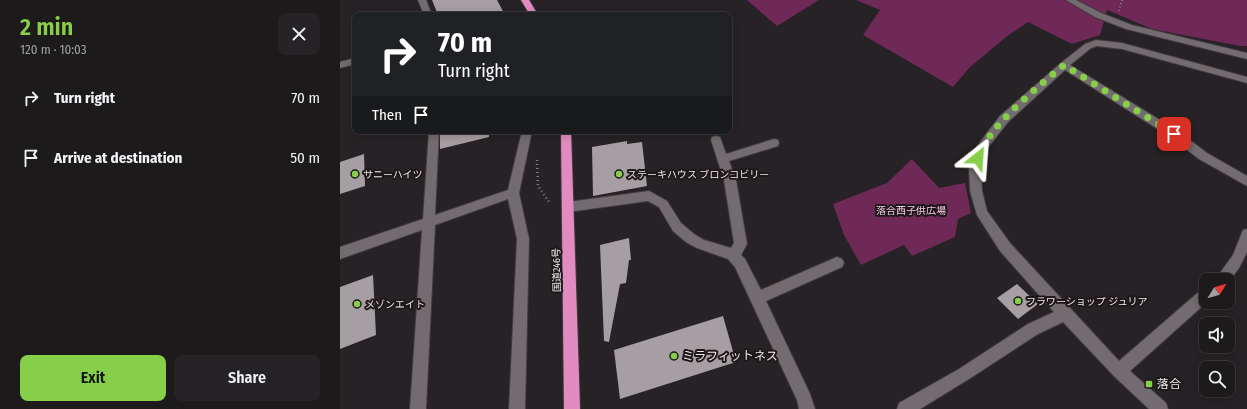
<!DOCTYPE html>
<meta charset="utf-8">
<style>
:root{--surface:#1d1a1c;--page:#252325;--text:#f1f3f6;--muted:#a0a1a3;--line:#3b383b;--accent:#88cf49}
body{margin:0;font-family:"Fira Sans Condensed","Noto Sans JP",sans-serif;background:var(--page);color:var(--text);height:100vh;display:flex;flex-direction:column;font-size:15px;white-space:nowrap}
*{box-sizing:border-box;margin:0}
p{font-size:13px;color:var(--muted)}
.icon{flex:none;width:22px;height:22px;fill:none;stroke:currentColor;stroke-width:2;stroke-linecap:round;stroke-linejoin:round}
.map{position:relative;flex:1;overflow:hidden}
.sheet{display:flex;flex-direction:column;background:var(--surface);width:340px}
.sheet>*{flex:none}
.top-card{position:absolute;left:12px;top:12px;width:380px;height:122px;border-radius:8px;box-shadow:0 2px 10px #0003,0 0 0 1px var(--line);background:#202124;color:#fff;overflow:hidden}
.needle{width:26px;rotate:53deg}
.tools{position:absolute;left:859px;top:273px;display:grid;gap:8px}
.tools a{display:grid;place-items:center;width:36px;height:36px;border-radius:8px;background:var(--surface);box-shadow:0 2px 10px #0003,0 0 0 1px var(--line);font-size:20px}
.pin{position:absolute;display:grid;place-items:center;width:34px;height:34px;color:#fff;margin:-17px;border-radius:8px;box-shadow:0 2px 6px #0006}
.me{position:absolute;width:44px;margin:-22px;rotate:28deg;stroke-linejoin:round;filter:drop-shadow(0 0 3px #0008)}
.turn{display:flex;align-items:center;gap:14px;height:84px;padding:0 20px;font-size:18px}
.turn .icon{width:52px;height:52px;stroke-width:2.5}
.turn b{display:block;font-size:28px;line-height:34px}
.then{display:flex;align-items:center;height:38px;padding:0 20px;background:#0003;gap:8px;font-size:15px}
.round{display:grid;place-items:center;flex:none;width:42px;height:42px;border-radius:8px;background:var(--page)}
.headline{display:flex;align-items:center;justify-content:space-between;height:68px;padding:0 20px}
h1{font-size:24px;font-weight:600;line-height:30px;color:var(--accent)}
.action{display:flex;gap:8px;margin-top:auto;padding:8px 20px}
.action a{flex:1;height:46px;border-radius:8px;background:var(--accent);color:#111;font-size:16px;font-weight:600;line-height:46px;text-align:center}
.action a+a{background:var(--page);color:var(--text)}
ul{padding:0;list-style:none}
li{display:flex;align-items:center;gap:12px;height:60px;padding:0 20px}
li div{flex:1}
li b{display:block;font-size:15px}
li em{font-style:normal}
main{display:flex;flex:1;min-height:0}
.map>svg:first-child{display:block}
.green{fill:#6e2957}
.building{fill:#a59ea2}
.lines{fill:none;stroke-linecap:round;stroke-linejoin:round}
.minor-casing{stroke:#413c3f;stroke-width:2}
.highway-casing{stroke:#413c3f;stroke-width:2}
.path-far1{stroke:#827d80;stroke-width:2;stroke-dasharray:1 2.5;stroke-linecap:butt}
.path{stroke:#827d80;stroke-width:2.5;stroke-dasharray:1 3;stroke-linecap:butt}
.minor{fill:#726b6f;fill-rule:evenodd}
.highway{fill:#e28bc1;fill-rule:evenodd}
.route{stroke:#88cf49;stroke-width:7;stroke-dasharray:0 12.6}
.poi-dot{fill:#88cf49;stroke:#1e181b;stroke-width:1.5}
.labels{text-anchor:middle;stroke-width:4;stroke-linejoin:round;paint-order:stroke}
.poi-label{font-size:10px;fill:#eeeaec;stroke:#1e181b;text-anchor:start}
.park-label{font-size:10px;fill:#f6c9e3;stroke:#1e181b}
.street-label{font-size:10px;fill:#eeeaec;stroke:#1e181b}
.near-poi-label{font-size:12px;fill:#eeeaec;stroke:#1e181b;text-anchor:start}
</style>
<main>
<section class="sheet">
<div class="headline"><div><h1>2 min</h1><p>120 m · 10:03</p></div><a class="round"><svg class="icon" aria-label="close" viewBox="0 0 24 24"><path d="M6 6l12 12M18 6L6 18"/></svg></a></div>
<ul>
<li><svg class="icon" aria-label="right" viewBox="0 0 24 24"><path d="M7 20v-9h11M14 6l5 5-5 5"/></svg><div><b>Turn right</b></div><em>70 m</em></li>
<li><svg class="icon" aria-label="arrive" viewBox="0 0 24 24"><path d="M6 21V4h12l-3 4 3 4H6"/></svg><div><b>Arrive at destination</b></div><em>50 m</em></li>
</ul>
<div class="action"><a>Exit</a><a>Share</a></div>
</section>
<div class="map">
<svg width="907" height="409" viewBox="0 0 907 409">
<rect width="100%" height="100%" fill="#272225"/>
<g class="green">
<polygon points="407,0 479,0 437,26"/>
<polygon points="516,0 907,0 907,46 900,46 812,29 767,10 760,35 732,44 688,22 666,37 629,68 613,87 523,35 540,10"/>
<polygon points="572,159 599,188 625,183 631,213 618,219 615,237 572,256 564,245 521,265 504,235 493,204 547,183"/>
</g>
<g class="building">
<polygon points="92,0 157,0 165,15 98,15"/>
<polygon points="100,131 149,131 149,137 100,149"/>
<polygon points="287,141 287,144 302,142 307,186 253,196 252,147"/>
<polygon points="24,154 25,186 0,194 0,162"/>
<polygon points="289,238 291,260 289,260 286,283 280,284 269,342 264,341 260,245"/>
<polygon points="33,275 36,335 0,349 0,287"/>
<polygon points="677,284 698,304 678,319 657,298"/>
<polygon points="383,316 396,362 280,399 274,350"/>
</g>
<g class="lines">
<defs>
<g id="minor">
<polygon points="78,0 86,0 92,15 84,15"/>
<polygon points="726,0 736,0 761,13 792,25 907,53 907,59 786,29 755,17"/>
<polygon points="756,40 782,43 907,77 907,83 782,49 757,46 751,48 730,65 838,131 867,153 907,176 907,186 859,159 830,137 725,70 668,122 646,150 641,168 642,191 647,211 670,243 779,361 861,290 866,288 867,302 790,371 826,403 828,409 809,409 774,376 723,322 698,334 629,379 580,409 557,409 559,403 619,369 688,324 714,312 660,251 637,215 630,191 629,168 637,146 660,116 721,63 745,44"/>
<polygon points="15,58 15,64 0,68 0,62"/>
<polygon points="89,131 99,131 95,215 168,190 182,131 192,131 179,193 189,239 185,409 169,409 177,239 168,199 95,225 86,409 70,409 82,230 0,259 0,247 83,219"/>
<polygon points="376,136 380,137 386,154 434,139 438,140 439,143 438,146 389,161 396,180 407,244 401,255 405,259 421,290 497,257 502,259 504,263 502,267 426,301 470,394 475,409 459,409 457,400 395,267 388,259 357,248 346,242 333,231 319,207 308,201 228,212 224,210 222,207 224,204 228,202 309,191 327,201 341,223 354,234 364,240 391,248 394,243 384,180 371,140 372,137"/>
<polygon points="907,229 907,252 899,268 888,283 888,280 875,280 893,255 903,230"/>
</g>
<g id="highway">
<polygon points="181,0 189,0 198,15 190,15"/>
<polygon points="221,131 231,131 240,409 224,409"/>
</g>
</defs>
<use href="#minor" class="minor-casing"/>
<use href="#highway" class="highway-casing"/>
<polyline class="path-far1" points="779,11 782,0"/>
<polyline class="path" points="197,160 198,186 209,202"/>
<use href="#minor" class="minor"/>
<use href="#highway" class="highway"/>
</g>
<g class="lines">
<path class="route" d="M638,158C649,125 697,88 724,65L834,134"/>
</g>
<g class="poi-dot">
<circle cx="15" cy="174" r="4"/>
<circle cx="279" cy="174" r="4"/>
<circle cx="678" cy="301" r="4"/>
<circle cx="17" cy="304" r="4"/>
<circle cx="334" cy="356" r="4"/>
<rect x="805" y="380" width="8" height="8" rx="2"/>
</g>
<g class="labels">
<g class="poi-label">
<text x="23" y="178">サニーハイツ</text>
<text x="287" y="178">ステーキハウス ブロンコビリー</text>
<text x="686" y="305">フラワーショップ ジュリア</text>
<text x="25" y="308">メゾンエイト</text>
</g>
<g class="park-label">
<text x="571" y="214">落合西子供広場</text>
</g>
<g class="street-label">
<text transform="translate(216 270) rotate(-91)" y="4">国道246号</text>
</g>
<g class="near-poi-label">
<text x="342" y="360">ミラフィットネス</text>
<text x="817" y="388">落合</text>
</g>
</g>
</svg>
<div class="tools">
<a><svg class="needle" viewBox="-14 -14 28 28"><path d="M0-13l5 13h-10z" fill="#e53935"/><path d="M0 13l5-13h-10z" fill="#a0a1a3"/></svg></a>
<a><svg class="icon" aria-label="sound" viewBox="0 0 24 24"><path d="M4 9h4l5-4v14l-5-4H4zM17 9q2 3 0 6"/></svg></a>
<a><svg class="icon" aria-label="search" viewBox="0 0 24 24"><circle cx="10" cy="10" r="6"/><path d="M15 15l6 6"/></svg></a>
</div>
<div class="pin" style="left:834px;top:134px;background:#d93025"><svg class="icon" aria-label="arrive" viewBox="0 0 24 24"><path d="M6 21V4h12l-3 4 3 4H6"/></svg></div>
<svg class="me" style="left:638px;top:158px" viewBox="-20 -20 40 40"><path d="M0-17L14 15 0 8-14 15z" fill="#88cf49" stroke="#fff" stroke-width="4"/></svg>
<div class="top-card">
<div class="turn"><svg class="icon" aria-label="right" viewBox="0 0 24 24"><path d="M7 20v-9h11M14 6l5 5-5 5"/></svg><div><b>70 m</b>Turn right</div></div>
<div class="then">Then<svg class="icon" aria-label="arrive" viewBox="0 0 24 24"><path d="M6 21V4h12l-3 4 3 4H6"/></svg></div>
</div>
</div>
</main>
